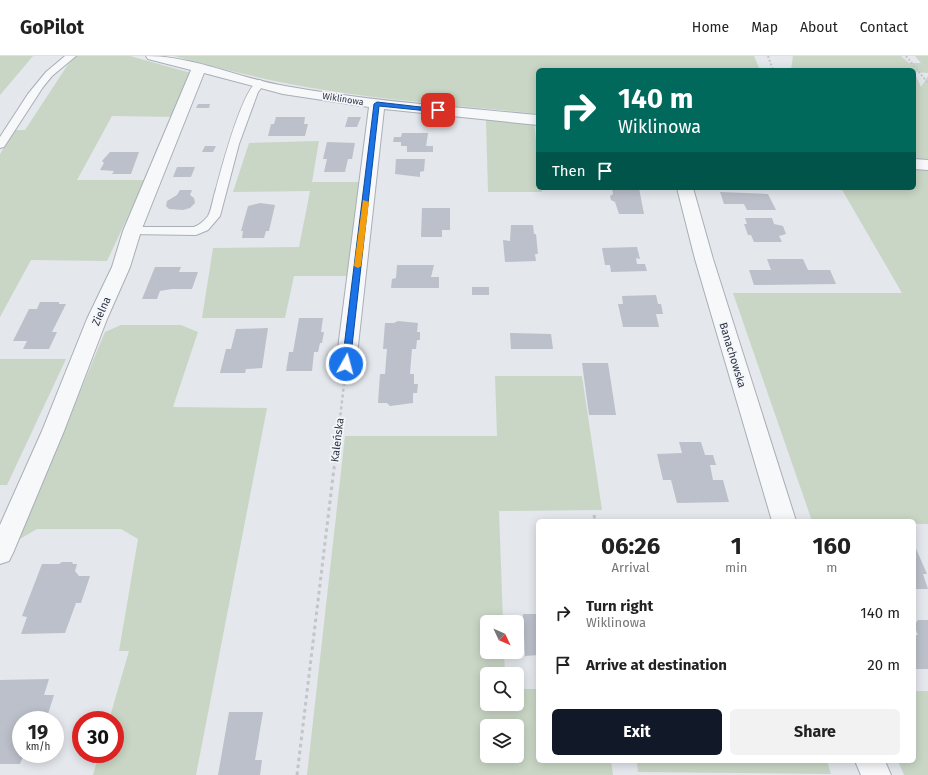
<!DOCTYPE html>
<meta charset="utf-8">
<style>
:root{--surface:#fff;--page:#f2f2f2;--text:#222;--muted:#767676;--line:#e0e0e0;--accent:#111827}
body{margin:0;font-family:"Fira Sans",sans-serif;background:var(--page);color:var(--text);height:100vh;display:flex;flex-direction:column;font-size:15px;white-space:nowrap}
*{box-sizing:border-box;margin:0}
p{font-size:13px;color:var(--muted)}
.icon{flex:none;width:22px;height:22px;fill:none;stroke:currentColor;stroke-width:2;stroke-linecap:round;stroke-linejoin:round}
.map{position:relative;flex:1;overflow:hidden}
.details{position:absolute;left:536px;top:463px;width:380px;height:244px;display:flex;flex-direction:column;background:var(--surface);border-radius:6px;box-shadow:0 2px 10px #0003}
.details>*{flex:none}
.hud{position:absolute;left:536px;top:12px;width:380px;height:122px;border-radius:6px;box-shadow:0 2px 10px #0003;background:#00695c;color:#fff;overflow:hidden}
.needle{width:26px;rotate:134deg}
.buttons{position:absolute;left:480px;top:559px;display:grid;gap:8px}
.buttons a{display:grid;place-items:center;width:44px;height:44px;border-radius:6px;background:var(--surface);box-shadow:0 2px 10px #0003;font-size:20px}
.speed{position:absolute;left:12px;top:655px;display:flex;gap:8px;font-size:20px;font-weight:700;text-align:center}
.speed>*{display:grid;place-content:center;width:52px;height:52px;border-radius:50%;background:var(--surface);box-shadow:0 2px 10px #0003;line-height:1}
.speed small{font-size:10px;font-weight:400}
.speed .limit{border:6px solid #d22;background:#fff;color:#111}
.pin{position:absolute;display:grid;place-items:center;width:34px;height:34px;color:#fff;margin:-17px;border-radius:8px;box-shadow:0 2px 6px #0006}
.me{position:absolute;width:44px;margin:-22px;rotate:7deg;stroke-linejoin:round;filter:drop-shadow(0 0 3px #0008)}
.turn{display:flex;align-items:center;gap:14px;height:84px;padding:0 16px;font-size:18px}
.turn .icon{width:52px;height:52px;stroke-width:2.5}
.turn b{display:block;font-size:28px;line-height:34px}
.then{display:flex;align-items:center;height:38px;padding:0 16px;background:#0003;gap:8px;font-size:15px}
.eta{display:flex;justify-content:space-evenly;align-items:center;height:68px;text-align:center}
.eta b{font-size:24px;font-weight:700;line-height:28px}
.cta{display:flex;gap:8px;margin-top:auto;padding:8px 16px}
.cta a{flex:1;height:46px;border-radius:6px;background:var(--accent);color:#fff;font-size:16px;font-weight:700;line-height:46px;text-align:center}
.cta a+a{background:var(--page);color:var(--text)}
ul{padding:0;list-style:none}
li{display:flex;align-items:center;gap:12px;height:52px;padding:0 16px}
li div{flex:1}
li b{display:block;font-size:15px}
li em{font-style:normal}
header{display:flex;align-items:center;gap:24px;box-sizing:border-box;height:56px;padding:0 20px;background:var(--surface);border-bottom:1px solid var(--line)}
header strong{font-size:19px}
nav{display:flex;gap:22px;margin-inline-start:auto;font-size:14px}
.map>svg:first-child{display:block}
.green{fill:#c9d6c5;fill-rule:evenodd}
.building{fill:#bbc0ca}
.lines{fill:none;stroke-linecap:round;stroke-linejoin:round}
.lane-casing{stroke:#a9aeb7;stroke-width:2}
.street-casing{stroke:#a9aeb7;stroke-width:2}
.path-far2{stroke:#c2c5cb;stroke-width:2;stroke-dasharray:2 2;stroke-linecap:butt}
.path-far1{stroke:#c2c5cb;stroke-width:2.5;stroke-dasharray:3 3;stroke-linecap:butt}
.path{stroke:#c2c5cb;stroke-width:3;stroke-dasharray:3.5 3.5;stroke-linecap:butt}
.lane{fill:#f7f8fa;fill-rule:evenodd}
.street{fill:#f7f8fa;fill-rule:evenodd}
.route{fill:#1a73e8;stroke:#114b97}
.slow{fill:#f59e0b}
.labels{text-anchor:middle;stroke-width:3.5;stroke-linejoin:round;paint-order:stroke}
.far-street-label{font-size:9px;fill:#2b3445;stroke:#f4f6f9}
.street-label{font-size:11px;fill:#2b3445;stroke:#f4f6f9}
</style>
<header>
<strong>GoPilot</strong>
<nav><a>Home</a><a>Map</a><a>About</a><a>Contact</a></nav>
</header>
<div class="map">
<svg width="928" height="719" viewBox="0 0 928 719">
<rect width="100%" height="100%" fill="#e4e7ec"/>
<g class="green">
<polygon points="0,0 33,0 0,39"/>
<polygon points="76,0 130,0 191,17 175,61 112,60 77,124 145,124 107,205 31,204 0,261 0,98 15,74 25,74 67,10"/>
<path d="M174,0H754L760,14H538V58C465,50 391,45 318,33C269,25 221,13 174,0Z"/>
<polygon points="793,0 901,0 909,7 921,7 915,0 928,0 928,17 914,16 921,31 928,20 928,468 914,468 914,465 812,465 733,237 902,237 841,132 914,132 914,14 791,14"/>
<polygon points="486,64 534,67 538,102 538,132 541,132 542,136 488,136"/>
<polygon points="319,85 312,126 359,126 348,220 294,220 285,262 202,262 213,192 299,191 310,135 233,136 249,87"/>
<polygon points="121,269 181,269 198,276 173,351 267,352 196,719 93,719 99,698 115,698 115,664 109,664 129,595 119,595 138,483 121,473 37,473 18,484 105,276"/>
<polygon points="0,303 66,303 7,429 0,429"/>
<path d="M495,320H582L602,454L499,455L503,566H487V596H504L505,618H487V648H517V633H538V705H611L613,719H307L345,380H497ZM487,670H517V700H487Z"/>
<polygon points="914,635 928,635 928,719 904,719 898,705 914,705"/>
<polygon points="637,705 827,705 831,718 638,716"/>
</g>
<g class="building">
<polygon points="198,48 210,48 209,52 196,52"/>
<polygon points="276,61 305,61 304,68 308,68 305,80 268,80 271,68 274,68"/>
<polygon points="348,61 361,61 357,71 345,71"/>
<polygon points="402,77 428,77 426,90 433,90 433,96 407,96 407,90 401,90 401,86 393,86 394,81 401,81"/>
<polygon points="327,86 355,87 352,103 348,103 345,116 324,116 327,103 323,103"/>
<polygon points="205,90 216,90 213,96 202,96"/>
<polygon points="110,96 139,96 131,118 112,118 114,115 100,114 104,107 102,105"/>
<polygon points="396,103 425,103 424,115 420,116 420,121 395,118"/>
<polygon points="177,111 195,111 191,121 173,121"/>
<polygon points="612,132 639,132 644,158 619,158 615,146 611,144 610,140 613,138"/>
<polygon points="180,134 192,134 190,139 194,142 195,147 190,152 183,154 169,153 166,150 167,145 177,139"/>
<polygon points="720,136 768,138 776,154 747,154 744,148 724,148"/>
<polygon points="260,147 275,149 269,175 266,175 264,182 242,182 243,175 241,175 248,150"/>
<polygon points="422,152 450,152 450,174 442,174 442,181 421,181"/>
<polygon points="745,162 772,162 774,168 783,170 786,178 779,180 782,186 754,186 751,179 748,179 744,168 747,168"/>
<polygon points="511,169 533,169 534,178 536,178 538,198 535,198 536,205 505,206 503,184 510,185"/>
<polygon points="637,191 640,203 636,202 637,208 645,208 647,215 611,216 610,209 605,209 602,192"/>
<polygon points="767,203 803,203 808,214 830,214 836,228 754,229 749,214 771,214"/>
<polygon points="397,209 434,209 431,221 439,221 439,232 391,232 392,223 396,222"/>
<polygon points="155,211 181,211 179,216 198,216 192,233 172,233 160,235 157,243 142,243"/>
<rect x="472" y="231" width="17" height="8"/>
<polygon points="656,239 658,248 661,248 663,258 656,258 659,271 623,271 618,248 623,248 622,240"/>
<polygon points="40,246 59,246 59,248 66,248 52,276 57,276 49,293 23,293 27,285 13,285 29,253 37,253"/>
<polygon points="299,262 323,262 321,276 324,276 322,287 320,287 318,296 314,296 312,315 286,315 289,296 293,296"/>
<polygon points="398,265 418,267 417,276 420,276 420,284 417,284 416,293 412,293 411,305 410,318 414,318 414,328 418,328 417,337 413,337 413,347 390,350 387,347 378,347 380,318 385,318 386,305 387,293 383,293 385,267 394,267"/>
<polygon points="268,272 262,312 246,313 245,317 220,317 226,293 231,293 236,273"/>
<polygon points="510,277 551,278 553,293 511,293"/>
<polygon points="582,307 608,307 616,359 589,359"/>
<polygon points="679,386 701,386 705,399 713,399 716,409 710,409 713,424 723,424 729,446 677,447 671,424 663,424 657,398 682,397"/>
<polygon points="914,488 927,518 923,518 928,533 914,533"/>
<polygon points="62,506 72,506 73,508 77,508 75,515 79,520 90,520 81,547 76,547 65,577 21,578 27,561 22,560 42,508 59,508"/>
<polygon points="523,558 538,558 538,599 525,600"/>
<polygon points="918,564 928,564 928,613 914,613 914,579 918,579 914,569"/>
<polygon points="49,623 44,639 54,639 46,664 21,664 21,698 24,698 20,708 0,708 0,624"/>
<polygon points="229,656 263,656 255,704 262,704 260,719 218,719"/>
</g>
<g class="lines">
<defs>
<g id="lane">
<polygon points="65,0 76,0 52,20 43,31 4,91 0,92 0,81 28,38 46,16"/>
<path d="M260,24L265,27L258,36L239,88L220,160L208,174L196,179L128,178L126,175L128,172L132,171H194C199,169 204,165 208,160C212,153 213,141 216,133C221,115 243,28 260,24Z"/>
</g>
<g id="street">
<path d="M146,0C194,0 238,22 285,30C369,45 454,51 538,59V69L384,53L356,308L353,313L346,315L339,313L336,308L369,51L283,38L204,17L141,175L130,211L107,263L64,375L13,497L9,505L0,508V469L42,375L87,263L112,211L123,175L191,14L148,3Z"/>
<polygon points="914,103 928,104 928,114 914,113"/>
<polygon points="677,132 693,132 713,203 796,465 772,465 695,203"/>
<polygon points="855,705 885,705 891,719 861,719"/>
</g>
</defs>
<use href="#lane" class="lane-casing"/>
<use href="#street" class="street-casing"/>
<g class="path-far2">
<polyline points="768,0 773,14"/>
<polyline points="906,0 928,27"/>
</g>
<polyline class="path-far1" points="334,413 344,328"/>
<g class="path">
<polyline points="594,459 595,465"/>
<polyline points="297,719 334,412"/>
</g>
<use href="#lane" class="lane"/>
<use href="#street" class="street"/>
</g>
<polygon class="route" points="377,46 438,53 441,54 438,56 379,50 350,308 346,311 342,308 374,48"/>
<polygon class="slow" points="363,144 369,146 361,210 358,212 354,210"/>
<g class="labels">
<g class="far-street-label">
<text transform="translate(343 43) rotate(9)" y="3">Wiklinowa</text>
</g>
<g class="street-label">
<text transform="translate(101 255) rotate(-66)" y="4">Zielna</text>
<text transform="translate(733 299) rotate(73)" y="4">Banachowska</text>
<text transform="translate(337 384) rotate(-83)" y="4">Kaleńska</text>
</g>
</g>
</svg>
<div class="buttons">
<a><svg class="needle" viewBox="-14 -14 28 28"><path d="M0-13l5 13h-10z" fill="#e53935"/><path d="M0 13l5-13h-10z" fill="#767676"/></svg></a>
<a><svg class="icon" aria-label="search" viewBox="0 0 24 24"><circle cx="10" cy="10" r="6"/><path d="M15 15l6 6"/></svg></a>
<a><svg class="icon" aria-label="layers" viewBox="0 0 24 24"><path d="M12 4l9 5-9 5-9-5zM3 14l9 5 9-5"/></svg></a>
</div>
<div class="speed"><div>19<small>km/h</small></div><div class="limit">30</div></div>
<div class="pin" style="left:438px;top:54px;background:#d93025"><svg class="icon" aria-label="arrive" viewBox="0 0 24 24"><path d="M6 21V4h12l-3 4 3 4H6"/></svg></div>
<svg class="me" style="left:346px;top:308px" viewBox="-20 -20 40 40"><circle r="17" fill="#1a73e8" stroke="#fff" stroke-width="3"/><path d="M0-11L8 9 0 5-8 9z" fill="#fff"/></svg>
<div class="hud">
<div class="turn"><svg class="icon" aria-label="right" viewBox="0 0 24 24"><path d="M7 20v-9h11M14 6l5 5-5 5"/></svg><div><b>140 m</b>Wiklinowa</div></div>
<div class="then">Then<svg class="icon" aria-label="arrive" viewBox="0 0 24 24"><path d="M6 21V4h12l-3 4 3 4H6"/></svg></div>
</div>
<section class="details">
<div class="eta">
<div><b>06:26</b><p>Arrival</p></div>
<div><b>1</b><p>min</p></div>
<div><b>160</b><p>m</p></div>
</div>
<ul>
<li><svg class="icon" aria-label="right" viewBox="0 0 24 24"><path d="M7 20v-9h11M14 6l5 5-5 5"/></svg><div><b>Turn right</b><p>Wiklinowa</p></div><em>140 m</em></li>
<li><svg class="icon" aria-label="arrive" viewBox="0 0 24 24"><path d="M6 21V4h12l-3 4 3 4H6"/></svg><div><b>Arrive at destination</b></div><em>20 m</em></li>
</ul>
<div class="cta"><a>Exit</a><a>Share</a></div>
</section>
</div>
